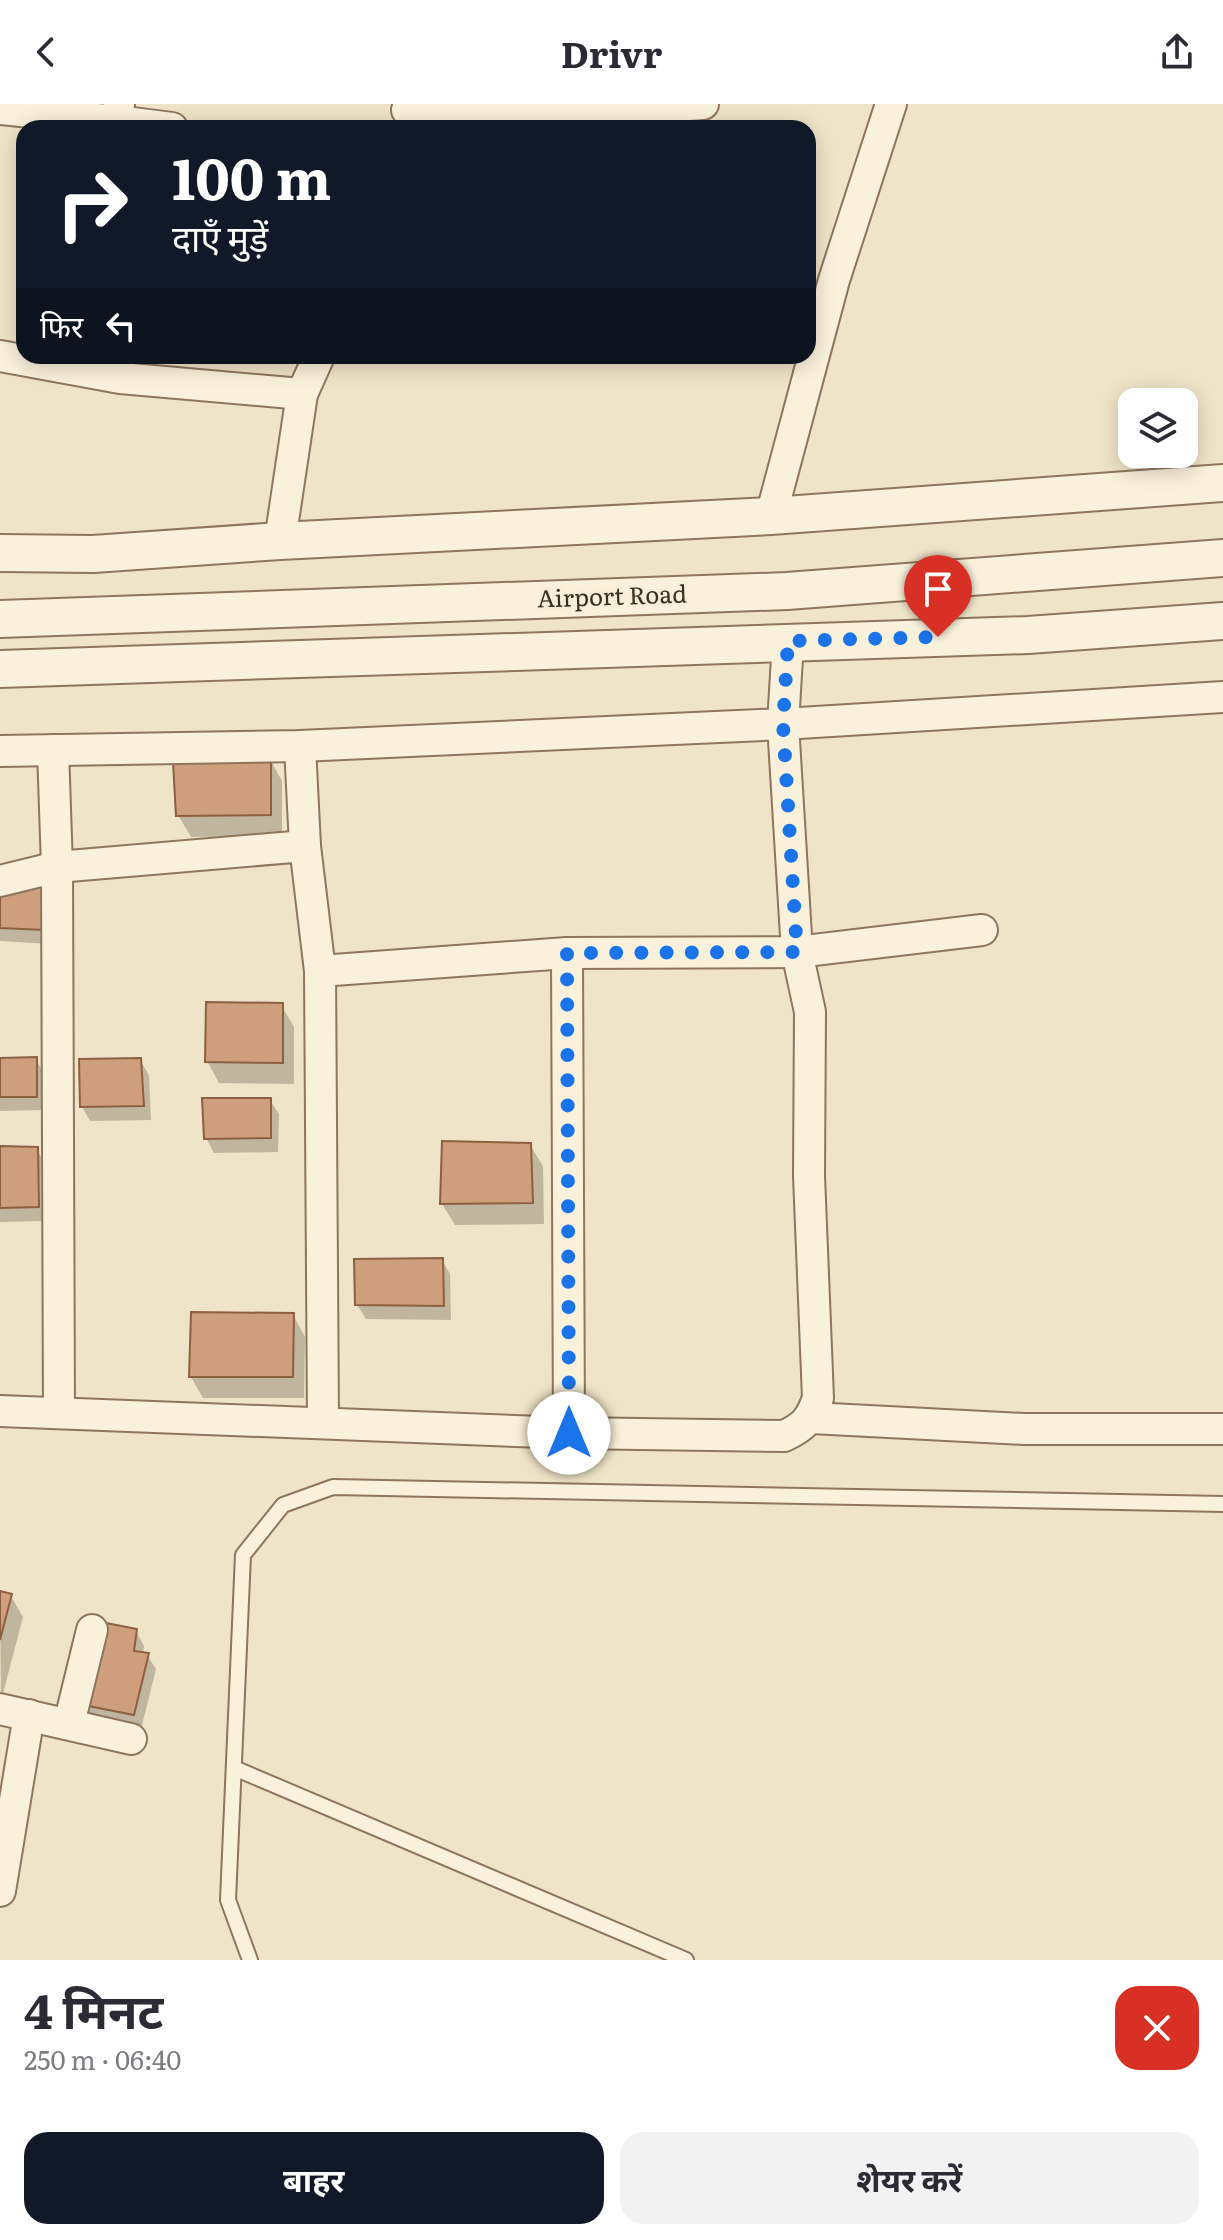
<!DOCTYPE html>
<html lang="hi">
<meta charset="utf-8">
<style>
:root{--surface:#fff;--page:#f2f2f3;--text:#2b2b33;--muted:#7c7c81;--accent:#111827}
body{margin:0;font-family:Literata,"Noto Sans Devanagari",serif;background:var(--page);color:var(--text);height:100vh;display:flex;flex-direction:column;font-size:30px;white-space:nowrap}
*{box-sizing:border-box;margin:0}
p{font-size:26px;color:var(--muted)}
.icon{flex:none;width:44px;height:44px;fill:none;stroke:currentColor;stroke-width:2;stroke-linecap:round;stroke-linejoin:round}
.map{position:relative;height:1856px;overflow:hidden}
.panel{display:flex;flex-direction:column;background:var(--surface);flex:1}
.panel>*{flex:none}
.top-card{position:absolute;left:16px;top:16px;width:800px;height:244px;border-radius:24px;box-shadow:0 4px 20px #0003;background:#111827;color:#fff;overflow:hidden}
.controls{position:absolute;left:1118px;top:284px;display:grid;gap:16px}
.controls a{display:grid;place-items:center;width:80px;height:80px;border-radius:16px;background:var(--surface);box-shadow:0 4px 20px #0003;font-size:40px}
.pin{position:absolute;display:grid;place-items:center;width:68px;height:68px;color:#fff;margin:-82px -34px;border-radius:50% 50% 50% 0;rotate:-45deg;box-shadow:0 0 8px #0007}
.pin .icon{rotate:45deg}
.me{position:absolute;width:88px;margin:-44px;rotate:0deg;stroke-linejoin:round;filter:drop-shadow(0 0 6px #0008)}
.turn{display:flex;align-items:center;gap:28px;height:168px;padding:0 24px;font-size:36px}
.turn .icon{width:104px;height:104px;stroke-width:2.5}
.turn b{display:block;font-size:56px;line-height:68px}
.then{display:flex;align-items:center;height:76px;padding:0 24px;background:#0003;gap:16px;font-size:30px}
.round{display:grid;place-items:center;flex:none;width:84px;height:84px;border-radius:24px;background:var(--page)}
.overview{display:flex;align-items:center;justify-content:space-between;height:136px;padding:0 24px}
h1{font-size:48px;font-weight:700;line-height:60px}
.primary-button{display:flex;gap:16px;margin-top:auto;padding:16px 24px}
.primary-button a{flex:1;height:92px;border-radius:24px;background:var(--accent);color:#fff;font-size:32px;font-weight:700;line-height:92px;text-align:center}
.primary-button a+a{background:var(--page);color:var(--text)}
header{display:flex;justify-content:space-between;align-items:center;height:104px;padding:0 24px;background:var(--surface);font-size:36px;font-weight:700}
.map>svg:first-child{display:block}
.shadow{fill:#0003}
.building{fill:#cf9f7d;stroke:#8d5f41;stroke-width:2}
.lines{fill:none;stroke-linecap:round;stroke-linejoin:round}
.service-casing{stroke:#8d765c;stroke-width:18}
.minor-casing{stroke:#8d765c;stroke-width:34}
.tertiary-casing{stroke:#8d765c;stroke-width:40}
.service{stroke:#faf1dc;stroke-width:14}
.minor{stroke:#faf1dc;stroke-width:30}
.tertiary{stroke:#faf1dc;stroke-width:36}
.route{stroke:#1a73e8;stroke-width:14;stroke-dasharray:0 25.2}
.labels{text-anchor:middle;stroke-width:6;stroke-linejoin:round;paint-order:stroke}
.street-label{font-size:24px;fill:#3d2e20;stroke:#f7eed8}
</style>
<header><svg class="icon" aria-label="back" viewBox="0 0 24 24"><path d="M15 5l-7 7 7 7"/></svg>Drivr<svg class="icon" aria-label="share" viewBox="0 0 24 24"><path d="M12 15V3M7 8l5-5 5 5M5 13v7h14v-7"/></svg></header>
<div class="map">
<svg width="1223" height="1856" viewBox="0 0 1223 1856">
<rect width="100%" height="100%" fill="#f0e4c8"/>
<g class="shadow">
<polygon points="270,655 282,677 282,732 191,733 178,711"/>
<polygon points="40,778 48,792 51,840 0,837 0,788"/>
<polygon points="281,901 294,923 294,980 219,979 207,957"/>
<polygon points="36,955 44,970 44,1006 0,1007 0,956"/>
<polygon points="140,956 149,971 151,1016 90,1017 82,1003"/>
<polygon points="270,996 279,1010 278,1048 214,1049 206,1034"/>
<polygon points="530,1041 543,1062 544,1120 455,1121 442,1100"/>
<polygon points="0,1044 37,1045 45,1060 46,1117 0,1118"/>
<polygon points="442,1156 450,1170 451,1216 366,1215 357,1201"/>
<polygon points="293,1211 305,1233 304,1294 203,1294 191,1273"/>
<polygon points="0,1489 11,1492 23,1513 1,1597"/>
<polygon points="136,1527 144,1542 143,1550 147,1551 156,1565 141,1625 93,1615 85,1601"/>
</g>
<g class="building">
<polygon points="271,653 271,711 176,712 173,658"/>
<polygon points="41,776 44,826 0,824 0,786"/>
<polygon points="206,898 283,899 283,959 205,958"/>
<polygon points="37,953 37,993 0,993 0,954"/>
<polygon points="141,954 144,1002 80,1003 79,955"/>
<polygon points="202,994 271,994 271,1034 204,1035"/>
<polygon points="442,1037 531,1039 533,1099 440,1100"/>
<polygon points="0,1042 38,1043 39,1103 0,1104"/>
<polygon points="443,1154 444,1202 355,1201 354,1155"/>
<polygon points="191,1208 294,1209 293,1273 189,1273"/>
<polygon points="0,1487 12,1490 0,1536"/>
<polygon points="101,1518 137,1525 134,1547 149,1549 134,1611 83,1601"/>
</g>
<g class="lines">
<defs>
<g id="service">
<polyline points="234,1664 686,1856"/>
<polyline points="250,1856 228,1796 243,1451 283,1401 333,1383 1223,1400"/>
</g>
<g id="minor">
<polyline points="0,5 117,17 119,0"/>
<polyline points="407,6 572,9 703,0"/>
<polyline points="117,17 172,24"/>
<polyline points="0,252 120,274 302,290"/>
<polyline points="771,412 834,176 891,0"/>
<polyline points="280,437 302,290 319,252"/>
<polyline points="300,642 305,742 320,867 323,1318"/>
<polyline points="53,646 57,763 305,742"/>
<polyline points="0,647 300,642 783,620 1223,593"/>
<polyline points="0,777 57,763 59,1308"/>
<polyline points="567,849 569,1329"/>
<polyline points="320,867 567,849 797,848 982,826"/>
<path d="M0,1307L569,1329L784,1332C804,1323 811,1315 818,1294L809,1072L810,908L797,848L783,620L788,537"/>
<polyline points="811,1314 1024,1325 1223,1325"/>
<polyline points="0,1605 131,1635"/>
<polyline points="69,1620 92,1526"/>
<polyline points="0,1787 29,1611"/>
</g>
<g id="tertiary">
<polyline points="0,449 93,450 280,437 771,412 1223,379"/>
<polyline points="0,515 787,487 1223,454"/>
<polyline points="0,565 1028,531 1223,517"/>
</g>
</defs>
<use href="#service" class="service-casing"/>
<use href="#minor" class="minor-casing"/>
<use href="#tertiary" class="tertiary-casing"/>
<use href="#service" class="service"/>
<use href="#minor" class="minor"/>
<use href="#tertiary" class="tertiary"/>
</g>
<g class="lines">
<polyline class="route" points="569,1329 567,849 797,848 783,620 788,537 938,533"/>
</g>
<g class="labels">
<g class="street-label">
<text transform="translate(612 493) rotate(-2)" y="8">Airport Road</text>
</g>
</g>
</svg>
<div class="controls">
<a><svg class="icon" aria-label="layers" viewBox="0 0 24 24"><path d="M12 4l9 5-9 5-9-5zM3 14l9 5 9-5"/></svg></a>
</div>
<div class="pin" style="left:938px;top:533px;background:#d93025"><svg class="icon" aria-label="arrive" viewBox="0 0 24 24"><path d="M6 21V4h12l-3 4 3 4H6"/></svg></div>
<svg class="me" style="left:569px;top:1329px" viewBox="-20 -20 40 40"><circle r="19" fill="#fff"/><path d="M0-13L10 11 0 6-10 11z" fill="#1a73e8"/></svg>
<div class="top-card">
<div class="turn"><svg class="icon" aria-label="right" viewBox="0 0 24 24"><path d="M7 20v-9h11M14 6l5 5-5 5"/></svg><div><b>100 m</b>दाएँ मुड़ें</div></div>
<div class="then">फिर<svg class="icon" aria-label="left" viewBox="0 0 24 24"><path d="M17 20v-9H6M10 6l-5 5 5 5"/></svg></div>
</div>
</div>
<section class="panel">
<div class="overview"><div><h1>4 मिनट</h1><p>250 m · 06:40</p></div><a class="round" style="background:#d93025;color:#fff"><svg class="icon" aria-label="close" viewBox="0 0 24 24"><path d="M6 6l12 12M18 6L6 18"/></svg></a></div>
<div class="primary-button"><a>बाहर</a><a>शेयर करें</a></div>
</section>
